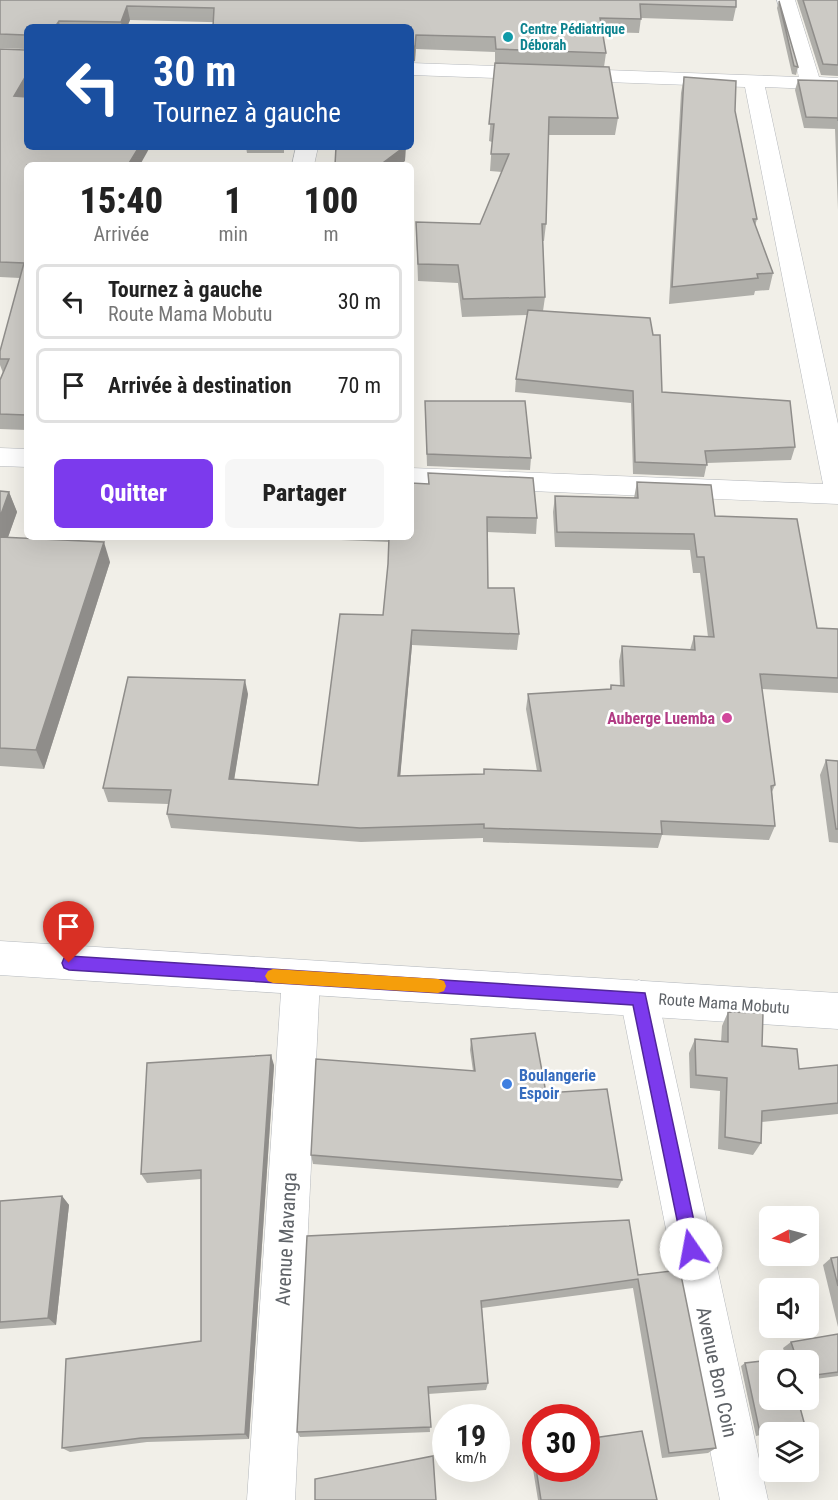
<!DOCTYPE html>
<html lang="fr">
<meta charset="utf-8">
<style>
:root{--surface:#fff;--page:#f6f6f6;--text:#222;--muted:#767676;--line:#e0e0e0;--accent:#7c3aed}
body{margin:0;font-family:"Roboto Condensed",sans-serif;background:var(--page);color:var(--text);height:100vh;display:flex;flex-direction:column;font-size:22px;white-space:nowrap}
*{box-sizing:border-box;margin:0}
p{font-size:20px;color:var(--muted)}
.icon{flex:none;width:33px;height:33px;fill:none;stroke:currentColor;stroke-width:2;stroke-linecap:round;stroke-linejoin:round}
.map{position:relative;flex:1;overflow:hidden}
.side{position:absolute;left:24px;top:162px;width:390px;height:378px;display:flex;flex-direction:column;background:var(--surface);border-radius:9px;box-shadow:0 6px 24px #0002}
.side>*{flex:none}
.hud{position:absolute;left:24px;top:24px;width:390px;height:126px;border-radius:9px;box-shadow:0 6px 24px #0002;background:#1a4fa0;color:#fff;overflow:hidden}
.needle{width:39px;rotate:264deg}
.tools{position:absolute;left:759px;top:1206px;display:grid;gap:12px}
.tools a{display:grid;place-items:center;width:60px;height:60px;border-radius:9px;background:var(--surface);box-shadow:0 6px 24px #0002;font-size:30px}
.speed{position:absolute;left:432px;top:1404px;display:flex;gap:12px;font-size:30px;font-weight:700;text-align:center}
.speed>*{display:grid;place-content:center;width:78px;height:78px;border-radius:50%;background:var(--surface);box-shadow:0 6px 24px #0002;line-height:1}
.speed small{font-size:15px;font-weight:400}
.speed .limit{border:9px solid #d22;background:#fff;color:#111}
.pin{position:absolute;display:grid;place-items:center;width:51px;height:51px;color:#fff;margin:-62px -26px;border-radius:50% 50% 50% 0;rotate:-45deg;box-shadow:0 0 6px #0007}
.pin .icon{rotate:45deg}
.me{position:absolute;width:66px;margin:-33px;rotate:348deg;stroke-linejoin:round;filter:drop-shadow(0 0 4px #0008)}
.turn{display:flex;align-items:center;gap:21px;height:126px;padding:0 30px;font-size:27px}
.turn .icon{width:78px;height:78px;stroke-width:2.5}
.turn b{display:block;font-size:42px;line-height:51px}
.eta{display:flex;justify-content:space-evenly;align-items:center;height:102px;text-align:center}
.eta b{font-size:36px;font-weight:800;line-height:42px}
.action{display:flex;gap:12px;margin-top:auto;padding:12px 30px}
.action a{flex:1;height:69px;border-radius:9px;background:var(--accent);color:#fff;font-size:24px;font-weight:800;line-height:69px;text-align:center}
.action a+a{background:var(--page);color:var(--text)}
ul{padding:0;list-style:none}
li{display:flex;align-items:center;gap:18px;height:75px;margin:0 12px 9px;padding:0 18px;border:3px solid var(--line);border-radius:9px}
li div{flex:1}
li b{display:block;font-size:22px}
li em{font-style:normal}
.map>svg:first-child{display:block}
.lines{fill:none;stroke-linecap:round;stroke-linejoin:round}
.street-casing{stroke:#b5b8bc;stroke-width:1}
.secondary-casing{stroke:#b6babf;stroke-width:1}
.street{fill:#fff;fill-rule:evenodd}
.secondary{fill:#fff;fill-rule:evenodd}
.wall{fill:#afaea9}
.shaded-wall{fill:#8f8d8a}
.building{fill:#cccac5;stroke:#8f8d8a;stroke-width:1.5}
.route{fill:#7c3aed;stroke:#51269a;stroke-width:1.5}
.slow{fill:#f59e0b}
.culture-dot{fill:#0f9aa8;stroke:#fff;stroke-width:2}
.hotel-dot{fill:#d1479c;stroke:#fff;stroke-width:2}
.shop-dot{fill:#3f7fe0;stroke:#fff;stroke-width:2}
.labels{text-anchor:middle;stroke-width:5;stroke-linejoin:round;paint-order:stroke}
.far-culture-label{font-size:14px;font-weight:bold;fill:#0d838f;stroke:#fff;text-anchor:start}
.hotel-label{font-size:16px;font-weight:bold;fill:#b23c85;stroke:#fff;text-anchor:end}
.street-label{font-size:16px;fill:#5f6368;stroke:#fff}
.shop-label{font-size:16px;font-weight:bold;fill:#366cbe;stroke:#fff;text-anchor:start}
.near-street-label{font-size:20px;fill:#5f6368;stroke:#fff}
</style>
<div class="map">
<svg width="838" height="1500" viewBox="0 0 838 1500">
<rect width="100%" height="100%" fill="#f1efe8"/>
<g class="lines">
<defs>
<g id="street">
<polygon points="777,0 795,0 819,77 838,78 838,90 765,87 838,424 838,504 411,486 411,468 823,484 745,87 411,75 411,63 799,77"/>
<polygon points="296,147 318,147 314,165 292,165"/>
<polygon points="0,448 27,449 27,467 0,466"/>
<polygon points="301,961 314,966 320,978 295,1500 247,1500 282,978 288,966"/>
<polygon points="639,980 652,986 658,998 768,1500 720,1500 620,998 626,986"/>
</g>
<polygon id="secondary" points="0,941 838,993 838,1029 0,975"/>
</defs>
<use href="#street" class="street-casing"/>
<use href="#secondary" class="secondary-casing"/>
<use href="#street" class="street"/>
<use href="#secondary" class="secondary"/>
</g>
<g class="wall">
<polygon points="0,0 736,0 736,7 733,21 641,18 639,33 602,32 606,53 604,67 618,118 615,135 548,135 546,224 544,241 543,241 545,297 543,311 662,392 795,447 791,460 707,463 704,477 633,474 631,403 515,392 516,379 527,315 462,317 458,283 418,281 416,222 480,224 502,172 490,171 492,142 489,141 495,63 495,52 416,49 415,61 412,62 413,77 411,101 411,27 130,20 127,27 27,27 27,95 26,97 27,165 27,430 0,429 0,380 3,373 0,365 0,351 20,278 0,277 0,49 25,50 25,49 0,48"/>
<polygon points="797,0 838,0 838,76 821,75"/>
<polygon points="779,1 798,67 796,75 792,74 777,8"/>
<polygon points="684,77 735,111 757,219 755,226 773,273 769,290 755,291 754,295 669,304 681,93"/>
<polygon points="798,80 838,81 838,210 835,129 804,128 795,90"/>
<polygon points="246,147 284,147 284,153 247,153"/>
<polygon points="425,401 531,458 530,470 427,466"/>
<polygon points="428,473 537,518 536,534 487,532 488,588 519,634 517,650 412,645 400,776 484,774 537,771 526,709 528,694 610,689 611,685 620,686 619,661 622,646 690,650 694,636 708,637 700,573 693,573 690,550 555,547 553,512 555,496 634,498 637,482 715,516 817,628 838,629 838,693 762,689 775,785 772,792 775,826 769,840 662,835 658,848 483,842 483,838 361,842 171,828 167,814 168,804 108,802 103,788 248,694 234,779 318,785 383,615 388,564 389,542 341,540 341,537 411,537 428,484"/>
<polygon points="0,491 9,492 17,512 8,537 110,562 44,769 0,766"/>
<polygon points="826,760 838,761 838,843 829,842 820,775"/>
<polygon points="728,1012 762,1046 799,1069 838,1065 838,1114 761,1122 761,1143 753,1155 718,1149 720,1091 690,1088 689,1053 695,1039 721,1042 722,1026"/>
<polygon points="471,1039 546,1093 622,1180 618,1188 313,1164 311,1155 473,1071 470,1050"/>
<polygon points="274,1065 249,1439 147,1442 70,1452 62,1448 201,1341 201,1179 147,1183 141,1174"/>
<polygon points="62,1196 69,1205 56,1325 0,1329 0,1201"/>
<polygon points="307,1236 638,1275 716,1448 708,1453 662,1458 633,1288 482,1308 488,1383 486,1390 428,1394 430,1432 300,1437 297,1432"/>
<polygon points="838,1257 838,1327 823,1265 831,1258"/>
<polygon points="838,1334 838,1376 808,1380 808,1360 787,1360 783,1348 791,1342"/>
<polygon points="745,1363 805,1426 801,1428 770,1432 770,1433 756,1436 741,1366"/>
<polygon points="536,1446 536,1468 586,1468 657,1500 538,1500 530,1451 533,1447"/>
</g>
<g class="shaded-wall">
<polygon points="127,6 130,20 127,27 122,27 121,22"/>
<polygon points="59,21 60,27 55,27"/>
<polygon points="416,35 415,61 411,62 411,48"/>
<polygon points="413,63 413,77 411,101 411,85"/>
<polygon points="27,74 27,95 18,111 14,96"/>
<polygon points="139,147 150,147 140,165 128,165"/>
<polygon points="404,147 406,147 405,161 400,165 380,165"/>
<polygon points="9,492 17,512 1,557 0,555 0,517"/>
<polygon points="104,542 110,562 44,769 36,750"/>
<polygon points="412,630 412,645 399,790 398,776"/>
<polygon points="245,680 248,694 232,793 229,779"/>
<polygon points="271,1055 274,1065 249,1439 245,1434"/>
<polygon points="62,1196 69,1205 56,1325 48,1318"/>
</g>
<g class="building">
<polygon points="0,0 736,0 736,7 640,4 641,19 600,18 606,53 496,49 495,37 416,35 415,46 411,48 411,27 213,27 214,8 127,6 121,22 59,21 55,27 27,27 27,74 14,96 27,97 27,147 139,147 128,165 27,165 26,415 0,414 0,380 9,359 0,359 0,351 24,263 0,262 0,49 25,50 25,35 0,34"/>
<polygon points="803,0 838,0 838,65 823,64"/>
<polygon points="779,1 798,67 794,66"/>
<polygon points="411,62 413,63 411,85"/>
<polygon points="495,63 609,67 618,118 549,117 546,224 542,224 545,297 463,299 458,265 418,264 416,222 480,224 509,154 491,154 494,124 489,124"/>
<polygon points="684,77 736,81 735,111 757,219 753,219 773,273 757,274 758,278 672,287"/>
<polygon points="798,80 838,81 838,121 838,118 806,117"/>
<polygon points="336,147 404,147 380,165 335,165"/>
<polygon points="528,310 650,318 653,335 660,335 662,392 790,401 795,447 705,451 707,465 635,462 633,391 516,379"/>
<polygon points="425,401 525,401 531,458 427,454"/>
<polygon points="428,473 533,478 537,518 487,517 488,588 514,588 519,634 412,630 398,776 484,774 484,769 541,771 528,694 611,689 611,685 624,686 622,646 695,650 694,636 714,637 704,557 697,557 694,534 557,532 555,496 638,498 637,482 711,485 715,516 797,519 817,628 838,629 838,678 760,674 775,785 771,786 775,826 661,821 662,834 484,828 484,824 360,828 167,814 171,790 103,788 128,677 245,680 229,779 318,785 340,614 383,615 388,564 389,537 411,537 411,483 429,484"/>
<polygon points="0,491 9,492 0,517"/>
<polygon points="0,537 104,542 36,750 0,748"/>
<polygon points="826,760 838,761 838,829 836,829"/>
<polygon points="728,1012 763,1013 762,1046 797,1049 799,1069 838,1065 838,1103 762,1111 761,1143 725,1137 727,1078 696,1075 695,1039 728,1042"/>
<polygon points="535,1033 546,1093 607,1089 622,1180 311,1155 316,1059 475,1071 471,1039"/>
<polygon points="271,1055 245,1434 141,1438 62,1448 66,1359 201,1341 201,1170 141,1174 147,1063"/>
<polygon points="62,1196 48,1318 0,1322 0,1201"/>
<polygon points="629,1220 638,1275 680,1270 716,1448 669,1453 638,1279 481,1301 488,1383 428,1387 431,1427 297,1432 307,1236"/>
<polygon points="838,1257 838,1286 831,1258"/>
<polygon points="838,1334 838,1372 808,1376 808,1360 797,1360 791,1342"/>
<polygon points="786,1358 786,1360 770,1360 770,1400 798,1400 805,1426 760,1433 745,1363"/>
<polygon points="642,1431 657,1500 541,1500 536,1468 586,1468 586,1439"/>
<polygon points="536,1446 536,1464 533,1447"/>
<polygon points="433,1456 436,1500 315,1500 315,1479"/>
</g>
<polygon class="route" points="69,956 645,993 700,1249 698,1255 691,1258 685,1255 683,1249 633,1005 69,970 64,968 62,963 64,958"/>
<polygon class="slow" points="273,969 438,979 444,981 446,986 444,991 438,993 273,983 268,981 265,976 268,971"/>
<circle class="culture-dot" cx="508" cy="37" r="6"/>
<circle class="hotel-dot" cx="727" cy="718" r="6"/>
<circle class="shop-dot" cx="507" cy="1084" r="6"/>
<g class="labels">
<g class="far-culture-label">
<text x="520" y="34">Centre Pédiatrique<tspan x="520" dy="16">Déborah</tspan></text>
</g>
<g class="hotel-label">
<text x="715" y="724">Auberge Luemba</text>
</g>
<g class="street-label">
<text transform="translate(724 1003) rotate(4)" y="6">Route Mama Mobutu</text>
</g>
<g class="shop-label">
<text x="519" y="1081">Boulangerie<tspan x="519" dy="18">Espoir</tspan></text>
</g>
<g class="near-street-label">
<text transform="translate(286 1239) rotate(-87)" y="7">Avenue Mavanga</text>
<text transform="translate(717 1372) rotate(78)" y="7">Avenue Bon Coin</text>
</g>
</g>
</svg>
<div class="tools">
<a><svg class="needle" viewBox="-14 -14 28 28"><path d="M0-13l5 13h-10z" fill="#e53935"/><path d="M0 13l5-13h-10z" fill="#767676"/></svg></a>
<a><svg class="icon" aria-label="sound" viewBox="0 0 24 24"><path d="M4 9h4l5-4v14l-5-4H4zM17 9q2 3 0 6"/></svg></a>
<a><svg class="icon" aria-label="search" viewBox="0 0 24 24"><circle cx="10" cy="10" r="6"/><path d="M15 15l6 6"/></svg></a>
<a><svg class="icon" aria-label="layers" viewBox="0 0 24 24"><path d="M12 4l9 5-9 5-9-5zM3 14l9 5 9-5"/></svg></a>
</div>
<div class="speed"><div>19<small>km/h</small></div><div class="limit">30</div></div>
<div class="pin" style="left:69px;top:963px;background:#d93025"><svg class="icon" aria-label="arrive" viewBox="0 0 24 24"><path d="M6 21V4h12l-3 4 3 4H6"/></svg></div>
<svg class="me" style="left:691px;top:1249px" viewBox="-20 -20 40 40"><circle r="19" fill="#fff"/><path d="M0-13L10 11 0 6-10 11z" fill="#7c3aed"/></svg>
<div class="hud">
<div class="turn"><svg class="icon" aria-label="left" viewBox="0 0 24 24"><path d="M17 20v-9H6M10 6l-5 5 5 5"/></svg><div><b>30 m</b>Tournez à gauche</div></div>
</div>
<section class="side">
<div class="eta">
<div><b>15:40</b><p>Arrivée</p></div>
<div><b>1</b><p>min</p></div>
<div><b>100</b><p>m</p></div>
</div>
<ul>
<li><svg class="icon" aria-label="left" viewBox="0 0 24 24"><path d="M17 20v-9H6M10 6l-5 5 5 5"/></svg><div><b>Tournez à gauche</b><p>Route Mama Mobutu</p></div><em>30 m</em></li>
<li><svg class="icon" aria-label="arrive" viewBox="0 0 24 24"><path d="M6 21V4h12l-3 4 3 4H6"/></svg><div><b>Arrivée à destination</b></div><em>70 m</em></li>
</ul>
<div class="action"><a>Quitter</a><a>Partager</a></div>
</section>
</div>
